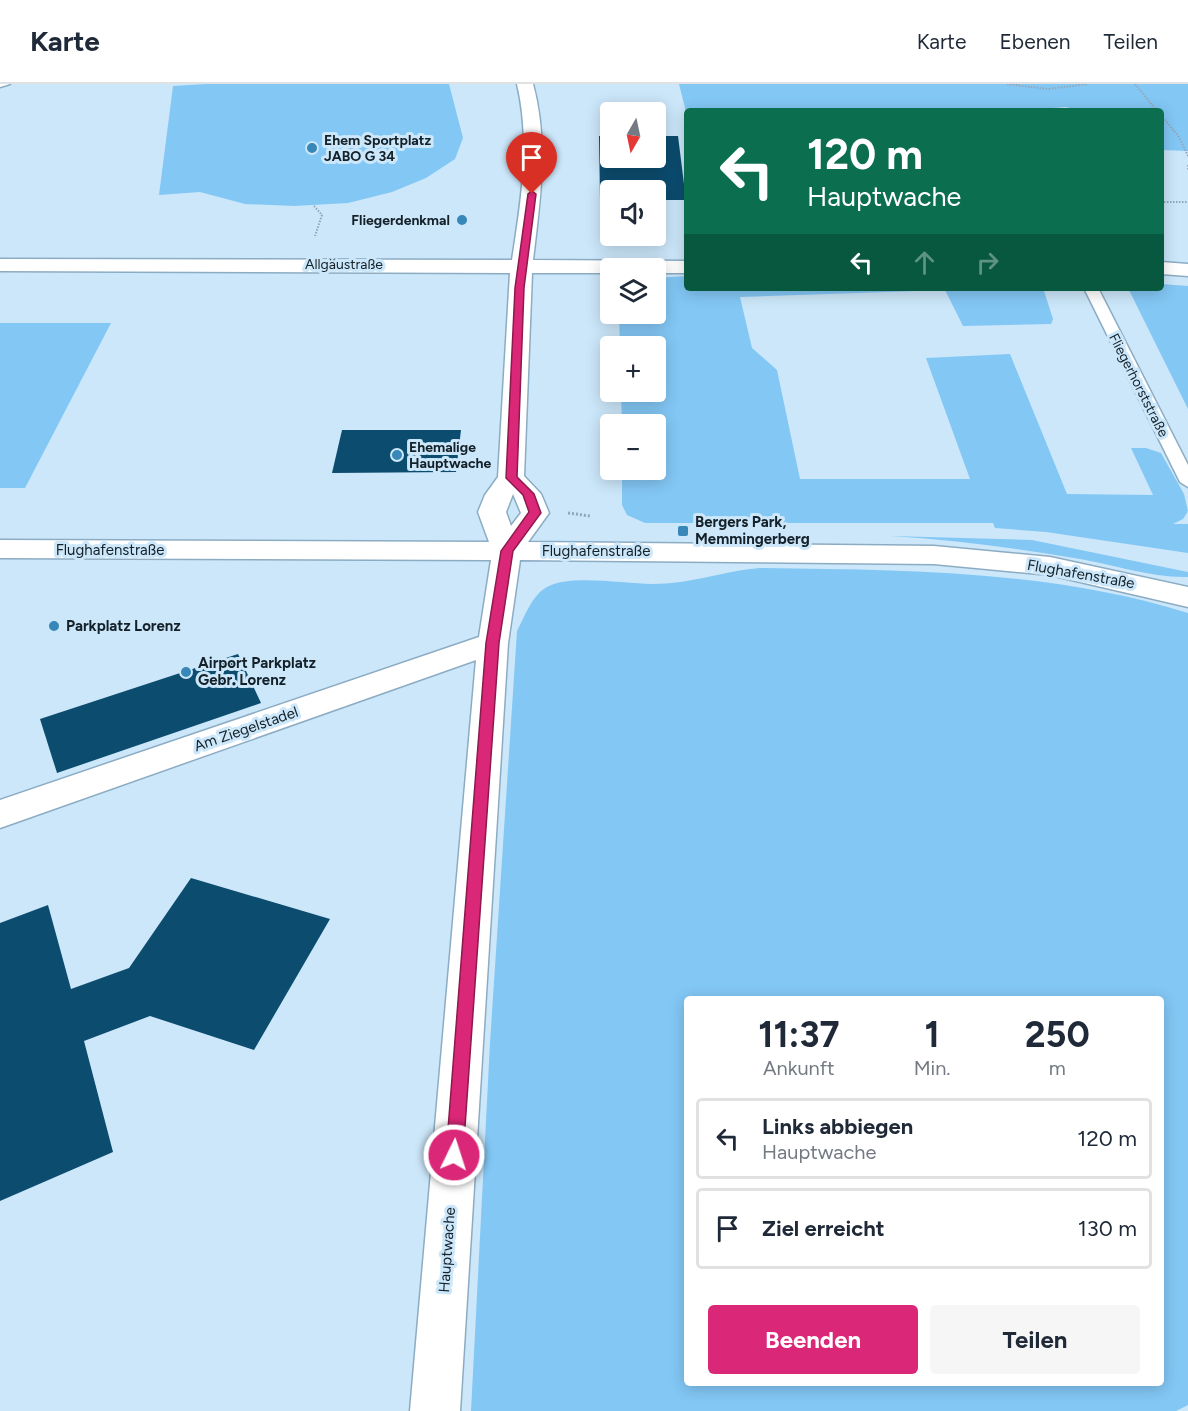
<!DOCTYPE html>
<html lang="de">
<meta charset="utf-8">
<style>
:root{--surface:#fff;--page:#f6f6f7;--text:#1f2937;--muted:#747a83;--line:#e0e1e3;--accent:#db2777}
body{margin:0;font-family:Figtree,sans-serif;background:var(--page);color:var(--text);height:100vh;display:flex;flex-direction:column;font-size:22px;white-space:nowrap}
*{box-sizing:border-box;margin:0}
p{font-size:20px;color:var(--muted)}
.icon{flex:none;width:33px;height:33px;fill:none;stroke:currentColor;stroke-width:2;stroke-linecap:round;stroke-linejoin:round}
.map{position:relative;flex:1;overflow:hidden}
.sheet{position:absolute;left:684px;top:912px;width:480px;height:390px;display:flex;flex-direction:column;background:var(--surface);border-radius:6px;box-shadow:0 3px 15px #0003}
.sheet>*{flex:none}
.top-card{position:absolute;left:684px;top:24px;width:480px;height:183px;border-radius:6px;box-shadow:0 3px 15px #0003;background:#0b6e4f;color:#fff;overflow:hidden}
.needle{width:39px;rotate:189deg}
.buttons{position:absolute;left:600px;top:18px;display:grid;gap:12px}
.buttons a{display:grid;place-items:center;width:66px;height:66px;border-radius:6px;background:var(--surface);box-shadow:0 3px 15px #0003;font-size:30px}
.pin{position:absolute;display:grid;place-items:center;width:51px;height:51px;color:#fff;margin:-62px -26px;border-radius:50% 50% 50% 0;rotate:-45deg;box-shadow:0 0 6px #0007}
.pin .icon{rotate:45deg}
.me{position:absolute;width:66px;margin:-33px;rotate:4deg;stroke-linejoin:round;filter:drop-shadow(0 0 4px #0008)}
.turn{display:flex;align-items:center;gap:21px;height:126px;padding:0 24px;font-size:27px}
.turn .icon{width:78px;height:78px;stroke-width:2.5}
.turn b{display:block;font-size:42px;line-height:51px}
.lanes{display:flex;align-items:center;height:57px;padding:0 24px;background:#0003;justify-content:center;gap:30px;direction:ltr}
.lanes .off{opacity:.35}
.eta{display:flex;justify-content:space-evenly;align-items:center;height:102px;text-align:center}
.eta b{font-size:36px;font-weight:700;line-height:42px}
.button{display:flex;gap:12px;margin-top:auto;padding:12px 24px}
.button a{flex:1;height:69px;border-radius:6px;background:var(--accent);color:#fff;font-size:24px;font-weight:700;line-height:69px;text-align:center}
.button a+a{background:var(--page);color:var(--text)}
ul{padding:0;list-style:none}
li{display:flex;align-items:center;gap:18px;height:81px;margin:0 12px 9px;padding:0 12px;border:3px solid var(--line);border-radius:6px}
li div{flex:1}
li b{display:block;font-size:22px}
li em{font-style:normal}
header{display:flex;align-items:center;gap:36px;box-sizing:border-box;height:84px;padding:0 30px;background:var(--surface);border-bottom:2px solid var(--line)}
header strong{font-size:28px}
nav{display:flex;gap:33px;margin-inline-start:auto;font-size:21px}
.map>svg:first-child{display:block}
.green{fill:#83c7f5;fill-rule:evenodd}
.building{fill:#0c4c6f}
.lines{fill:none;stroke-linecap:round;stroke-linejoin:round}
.service-casing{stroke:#8cacc3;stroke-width:3}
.minor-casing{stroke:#8cacc3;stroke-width:3}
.path-far1{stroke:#91a7b7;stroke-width:2;stroke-dasharray:1.5 1.5;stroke-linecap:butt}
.path{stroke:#91a7b7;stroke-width:3;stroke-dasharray:2 2;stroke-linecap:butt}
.service{fill:#fff;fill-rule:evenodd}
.minor{fill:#fff;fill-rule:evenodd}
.route{fill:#db2777;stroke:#8e194d;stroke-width:1.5}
.poi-dot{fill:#3787b9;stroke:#cce7fa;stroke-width:2}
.labels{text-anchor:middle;stroke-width:6;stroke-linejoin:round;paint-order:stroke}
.far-poi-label{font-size:14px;font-weight:bold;fill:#142129;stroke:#cce7fa;text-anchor:start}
.far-street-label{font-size:14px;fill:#142129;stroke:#cce7fa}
.poi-label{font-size:15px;font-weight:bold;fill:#142129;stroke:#cce7fa;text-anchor:start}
.street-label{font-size:15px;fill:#142129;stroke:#cce7fa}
</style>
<header>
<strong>Karte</strong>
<nav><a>Karte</a><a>Ebenen</a><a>Teilen</a></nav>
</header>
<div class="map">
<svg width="1188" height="1327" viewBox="0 0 1188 1327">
<rect width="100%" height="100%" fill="#cce7fa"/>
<g class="green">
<polygon points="206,0 449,0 463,54 455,75 426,94 392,108 348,119 294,122 245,120 200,108 159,111 173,2"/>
<polygon points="679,0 1188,0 1188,67 1161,66 1161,27 1081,27 1066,23 1010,27 687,27 687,32"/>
<polygon points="687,192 687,204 1043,204 1053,235 1051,240 963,242 945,206 740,213 752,264 777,286 800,395 970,395 926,274 1010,270 1067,410 1153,411 1131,364 1146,364 1161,369 1184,410 1188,427 1183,435 1173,440 1188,440 1188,469 1046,448 995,444 993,439 645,439 627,431 622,421 622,386 656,386 656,340 622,340 621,308 656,308 656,262 620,262 619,230 656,230 656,194"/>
<polygon points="1161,200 1188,202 1188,325 1128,204 1161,204"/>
<polygon points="0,239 111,239 25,404 0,404"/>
<path d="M890,452L1032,456L1188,488V493C1151,494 1116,481 1080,475C1017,464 954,456 890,452Z"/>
<path d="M760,484C904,486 1050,486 1188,529V1321L1176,1327H471L490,959L517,547C525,532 532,511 547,503C570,490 625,500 652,500C691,500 723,487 760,484ZM687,915H1161V1299H687Z"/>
</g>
<g class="building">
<polygon points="599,52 610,52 610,74 656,74 656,52 678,52 686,116 656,116 656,106 610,106 610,116 600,116"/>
<polygon points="342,346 461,346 456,388 332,389"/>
<polygon points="238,570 261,619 57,689 40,635"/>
<polygon points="191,794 330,835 254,966 150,932 84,957 113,1068 0,1117 0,839 48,821 71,905 129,884"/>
</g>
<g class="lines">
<defs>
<g id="service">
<polygon points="0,0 10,0 0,3"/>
<polygon points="1084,204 1098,204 1188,381 1188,403 1180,398"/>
</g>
<g id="minor">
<path d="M517,0H533C549,59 540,116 533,176L687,177V189H656V184H610V189H532L524,392L541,410L549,429L528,458L934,462L1050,473L1188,503V523L1050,491L934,480L520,476L508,559L460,1327H410L476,576L0,744V716L479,553L491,476L0,474V456L489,458L478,428L485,411L498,393L510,189L0,187V175L512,176C521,117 531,59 517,0ZM513,410L521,429L511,442L506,428Z"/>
<polygon points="1161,178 1188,180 1188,192 1161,190"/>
</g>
</defs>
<use href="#service" class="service-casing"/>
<use href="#minor" class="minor-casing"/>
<g class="path-far1">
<polyline points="1007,0 1048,5 1088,0"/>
<polyline points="1135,0 1157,27"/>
<polyline points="1161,31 1179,53 1188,72"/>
<polyline points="1188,81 1188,87"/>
<polyline points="1161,118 1188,118"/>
<polyline points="314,122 322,131 315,152"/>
</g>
<polyline class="path" points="568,429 590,432"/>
<use href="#service" class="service"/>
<use href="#minor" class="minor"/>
</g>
<polygon class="route" points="532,107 536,110 524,204 517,393 534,410 541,429 513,467 499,559 463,1071 461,1077 454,1079 448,1077 446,1071 486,559 501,467 529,428 523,411 506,394 515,204 528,110"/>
<g class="poi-dot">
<circle cx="312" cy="64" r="6"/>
<circle cx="462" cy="136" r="6"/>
<circle cx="397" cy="371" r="6"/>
<rect x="677" y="441" width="12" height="12" rx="3"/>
<circle cx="54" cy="542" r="6"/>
<circle cx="186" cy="588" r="6"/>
</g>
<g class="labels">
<g class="far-poi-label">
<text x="324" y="61">Ehem Sportplatz<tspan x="324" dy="16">JABO G 34</tspan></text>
<text x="450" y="141" text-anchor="end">Fliegerdenkmal</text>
<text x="409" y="368">Ehemalige<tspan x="409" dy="16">Hauptwache</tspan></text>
</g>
<g class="far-street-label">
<text x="344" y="185">Allgäustraße</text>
<text transform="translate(1139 301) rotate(63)" y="5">Fliegerhorststraße</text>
</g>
<g class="poi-label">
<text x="695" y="443">Bergers Park,<tspan x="695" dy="17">Memmingerberg</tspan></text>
<text x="66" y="547">Parkplatz Lorenz</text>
<text x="198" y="584">Airport Parkplatz<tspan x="198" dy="17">Gebr. Lorenz</tspan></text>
</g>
<g class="street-label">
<text x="110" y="471">Flughafenstraße</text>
<text x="596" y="472">Flughafenstraße</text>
<text transform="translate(1081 490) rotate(10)" y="5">Flughafenstraße</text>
<text transform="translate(246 645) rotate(-19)" y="5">Am Ziegelstadel</text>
<text transform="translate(447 1166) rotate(-86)" y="5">Hauptwache</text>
</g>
</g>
</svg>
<div class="buttons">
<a><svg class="needle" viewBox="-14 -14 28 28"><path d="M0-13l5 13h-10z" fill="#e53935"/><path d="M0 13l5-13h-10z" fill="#747a83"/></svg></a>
<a><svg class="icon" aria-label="sound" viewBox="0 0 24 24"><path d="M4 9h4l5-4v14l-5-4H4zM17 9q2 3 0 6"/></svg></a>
<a><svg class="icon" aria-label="layers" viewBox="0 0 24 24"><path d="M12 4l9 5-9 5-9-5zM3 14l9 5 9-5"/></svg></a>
<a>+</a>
<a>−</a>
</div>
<div class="pin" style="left:532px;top:110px;background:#d93025"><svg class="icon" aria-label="arrive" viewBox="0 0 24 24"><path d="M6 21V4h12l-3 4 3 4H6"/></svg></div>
<svg class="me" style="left:454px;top:1071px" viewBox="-20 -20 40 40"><circle r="17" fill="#db2777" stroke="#fff" stroke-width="3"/><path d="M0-11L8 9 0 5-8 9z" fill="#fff"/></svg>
<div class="top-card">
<div class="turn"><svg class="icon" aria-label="left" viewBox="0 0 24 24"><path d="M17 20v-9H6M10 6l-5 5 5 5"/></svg><div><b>120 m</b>Hauptwache</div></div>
<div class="lanes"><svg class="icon" aria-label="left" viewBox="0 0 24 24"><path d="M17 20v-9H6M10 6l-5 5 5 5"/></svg><svg class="icon off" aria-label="ahead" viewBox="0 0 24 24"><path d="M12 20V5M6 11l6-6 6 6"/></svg><svg class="icon off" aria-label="right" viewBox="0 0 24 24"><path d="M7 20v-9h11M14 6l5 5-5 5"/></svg></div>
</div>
<section class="sheet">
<div class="eta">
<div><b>11:37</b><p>Ankunft</p></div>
<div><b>1</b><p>Min.</p></div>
<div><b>250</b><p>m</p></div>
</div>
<ul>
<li><svg class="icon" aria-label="left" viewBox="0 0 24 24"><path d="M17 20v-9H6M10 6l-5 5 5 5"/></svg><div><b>Links abbiegen</b><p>Hauptwache</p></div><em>120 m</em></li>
<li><svg class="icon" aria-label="arrive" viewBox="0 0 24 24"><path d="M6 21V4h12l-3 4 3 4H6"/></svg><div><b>Ziel erreicht</b></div><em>130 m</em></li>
</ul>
<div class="button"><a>Beenden</a><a>Teilen</a></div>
</section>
</div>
